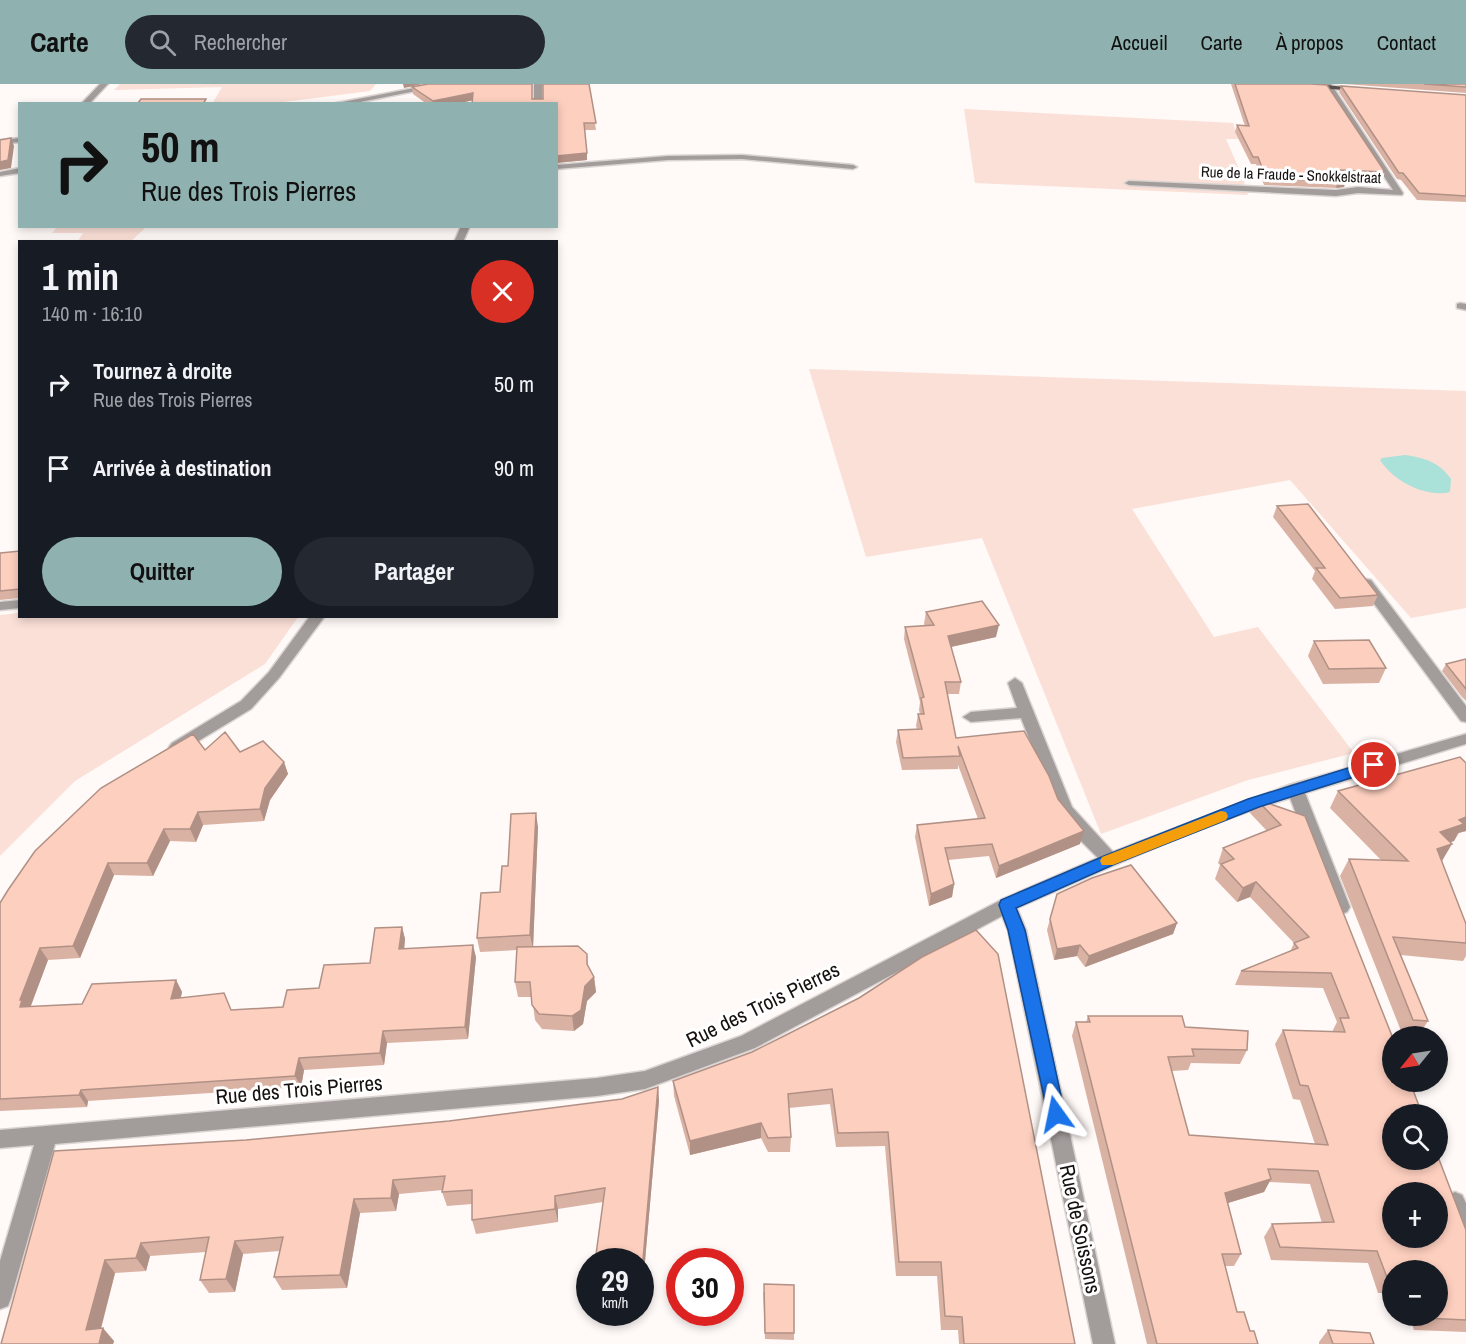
<!DOCTYPE html>
<html lang="fr">
<meta charset="utf-8">
<style>
:root{--surface:#171b24;--page:#242831;--text:#f1f3f6;--muted:#9ea1a6;--accent:#8fb2b0}
body{margin:0;font-family:"Archivo Narrow",sans-serif;background:var(--page);color:var(--text);height:100vh;display:flex;flex-direction:column;font-size:22px;white-space:nowrap}
*{box-sizing:border-box;margin:0}
p{font-size:20px;color:var(--muted)}
.icon{flex:none;width:33px;height:33px;fill:none;stroke:currentColor;stroke-width:2;stroke-linecap:round;stroke-linejoin:round}
.map{position:relative;flex:1;overflow:hidden}
.panel{position:absolute;left:18px;top:156px;width:540px;height:378px;display:flex;flex-direction:column;background:var(--surface);border-radius:0px;box-shadow:0 3px 9px #0003}
.panel>*{flex:none}
.guide{position:absolute;left:18px;top:18px;width:540px;height:126px;border-radius:0px;box-shadow:0 3px 9px #0003;background:#8fb2b0;color:#111;overflow:hidden}
.needle{width:39px;rotate:240deg}
.tools{position:absolute;left:1382px;top:942px;display:grid;gap:12px}
.tools a{display:grid;place-items:center;width:66px;height:66px;border-radius:50%;background:var(--surface);box-shadow:0 3px 9px #0003;font-size:30px}
.speed{position:absolute;left:576px;top:1164px;display:flex;gap:12px;font-size:30px;font-weight:700;text-align:center}
.speed>*{display:grid;place-content:center;width:78px;height:78px;border-radius:50%;background:var(--surface);box-shadow:0 3px 9px #0003;line-height:1}
.speed small{font-size:15px;font-weight:400}
.speed .limit{border:9px solid #d22;background:#fff;color:#111}
.pin{position:absolute;display:grid;place-items:center;width:51px;height:51px;color:#fff;margin:-26px;border:3px solid #fff;border-radius:50%;box-shadow:0 2px 6px #0007}
.me{position:absolute;width:66px;margin:-33px;rotate:348deg;stroke-linejoin:round;filter:drop-shadow(0 0 4px #0008)}
.turn{display:flex;align-items:center;gap:21px;height:126px;padding:0 24px;font-size:27px}
.turn .icon{width:78px;height:78px;stroke-width:2.5}
.turn b{display:block;font-size:42px;line-height:51px}
.round{display:grid;place-items:center;flex:none;width:63px;height:63px;border-radius:32px;background:var(--page)}
.head{display:flex;align-items:center;justify-content:space-between;height:102px;padding:0 24px}
h1{font-size:36px;font-weight:800;line-height:45px}
.action{display:flex;gap:12px;margin-top:auto;padding:12px 24px}
.action a{flex:1;height:69px;border-radius:36px;background:var(--accent);color:#111;font-size:24px;font-weight:800;line-height:69px;text-align:center}
.action a+a{background:var(--page);color:var(--text)}
ul{padding:0;list-style:none}
li{display:flex;align-items:center;gap:18px;height:84px;padding:0 24px}
li div{flex:1}
li b{display:block;font-size:22px}
li em{font-style:normal}
header{display:flex;align-items:center;gap:36px;box-sizing:border-box;height:84px;padding:0 30px;background:var(--accent);color:#111}
header strong{font-size:28px}
nav{display:flex;gap:33px;margin-inline-start:auto;font-size:21px}
.search{width:420px;height:54px;background:var(--page);display:flex;align-items:center;gap:15px;box-sizing:border-box;padding:0 21px;border-radius:33px;color:var(--muted);font-size:22px}
.map>svg:first-child{display:block}
.green{fill:#fbe0d7}
.water{fill:#aae1d9}
.lines{fill:none;stroke-linecap:round;stroke-linejoin:round}
.minor-casing{stroke:#dad4d2;stroke-width:3}
.major-casing{stroke:#dad4d2;stroke-width:3}
.minor{fill:#a29c9b;fill-rule:evenodd}
.major{fill:#5a514e;fill-rule:evenodd}
.wall{fill:#dab2a4}
.shaded-wall{fill:#b19186}
.building{fill:#fdcfbf;stroke:#b19186;stroke-width:1.5;fill-rule:evenodd}
.route{fill:#1a73e8;stroke:#114b97;stroke-width:1.5}
.slow{fill:#f59e0b}
.labels{text-anchor:middle;stroke-width:6;stroke-linejoin:round;paint-order:stroke}
.far-street-label{font-size:15px;fill:#161110;stroke:#fff}
.near-street-label{font-size:21px;fill:#161110;stroke:#fff}
</style>
<header>
<strong>Carte</strong>
<div class="search"><svg class="icon" aria-label="search" viewBox="0 0 24 24"><circle cx="10" cy="10" r="6"/><path d="M15 15l6 6"/></svg>Rechercher</div>
<nav><a>Accueil</a><a>Carte</a><a>À propos</a><a>Contact</a></nav>
</header>
<div class="map">
<svg width="1466" height="1260" viewBox="0 0 1466 1260">
<rect width="100%" height="100%" fill="#fff9f7"/>
<g class="green">
<polygon points="120,0 376,0 370,7 276,19 212,20 222,3 114,6"/>
<polygon points="964,25 1233,39 1238,55 1226,55 1245,99 1244,99 1248,111 975,99"/>
<polygon points="57,143 57,142 146,143 130,158 78,157 83,149 52,149"/>
<polygon points="809,285 1466,307 1466,524 1411,534 1290,396 1132,425 1214,553 1258,543 1354,669 1248,696 1101,750 982,454 866,473"/>
<polygon points="19,529 20,532 298,533 265,580 75,697 0,772 0,531"/>
</g>
<path class="water" d="M1405,371C1425,374 1439,378 1451,395L1450,408C1426,414 1393,397 1380,376L1382,374Z"/>
<g class="lines">
<defs>
<g id="minor">
<polygon points="100,0 108,0 89,20 81,20"/>
<polygon points="435,0 451,0 350,20 332,20"/>
<rect x="534" y="0" width="8" height="20"/>
<polygon points="1323,0 1331,0 1403,109 1402,111 1358,109 1336,112 1129,101 1125,99 1129,97 1336,106 1358,103 1393,106"/>
<polygon points="20,54 20,58 0,60 0,56"/>
<polygon points="742,71 853,81 857,83 853,85 742,75 668,76 556,85 556,81 668,72"/>
<polygon points="20,84 20,89 0,92 0,88"/>
<polygon points="461,142 470,142 463,158 454,158"/>
<polygon points="1460,219 1466,220 1466,226 1457,224 1457,220"/>
<polygon points="1366,495 1371,496 1466,622 1466,638 1461,637 1361,502 1359,499"/>
<polygon points="20,516 20,524 0,526 0,518"/>
<polygon points="310,532 325,532 279,594 251,625 182,667 172,667 169,663 172,659 241,617 269,588"/>
<path d="M1015,594L1022,599L1072,723L1113,768L1289,701L1466,650V660L1305,709L1350,823L1347,828L1341,830L1335,828L1332,823L1290,714C1197,742 1106,785 1017,824L1026,846L1115,1260H1093L1008,846L1002,832L755,964L645,1005L597,1012L55,1060L11,1214L8,1222L0,1225V1177L34,1061L0,1064V1046L597,994L645,987L741,952L1001,816L1098,774L1080,756L1057,726L1021,634L971,638L963,633L971,628L1017,624L1008,599Z"/>
<polygon points="1455,1108 1462,1111 1466,1119 1466,1157 1458,1153 1444,1118 1448,1111"/>
</g>
<polygon id="major" points="1279,0 1316,0 1365,5 1361,7 1283,2"/>
</defs>
<use href="#minor" class="minor-casing"/>
<use href="#major" class="major-casing"/>
<use href="#minor" class="minor"/>
<use href="#major" class="major"/>
</g>
<g class="wall">
<polygon points="428,0 532,0 532,15 543,15 543,0 589,0 596,46 585,46 587,76 556,79 556,20 472,20 472,16 456,20 427,20 413,10 412,3"/>
<polygon points="1231,0 1311,0 1385,88 1383,95 1344,93 1346,96 1344,103 1336,104 1264,101 1256,80 1251,80 1235,48 1237,41 1245,42"/>
<polygon points="1344,0 1466,0 1466,9"/>
<polygon points="1341,2 1466,11 1466,118 1417,116 1401,96 1397,95 1339,8"/>
<polygon points="1277,422 1378,511 1373,522 1335,525 1312,495 1315,487 1273,433"/>
<polygon points="20,467 20,514 0,516 0,469"/>
<polygon points="926,528 996,553 951,563 961,598 959,610 947,610 956,654 1058,715 1080,760 996,794 989,772 948,776 954,800 952,813 929,822 915,753 917,741 978,735 958,681 958,685 902,686 896,658 898,646 917,645 916,642 918,630 920,630 919,626 920,618 904,555 905,543 925,542 924,540"/>
<polygon points="1314,557 1386,584 1379,599 1323,600 1308,572"/>
<polygon points="1466,575 1466,617 1462,613 1442,587 1446,580"/>
<polygon points="205,666 240,668 284,678 288,690 270,716 264,737 203,741 196,758 170,757 153,792 114,791 80,874 48,876 30,923 82,920 176,896 182,908 181,914 231,926 283,923 370,879 402,843 405,855 404,865 476,873 468,955 387,959 384,981 304,986 301,1003 88,1017 87,1023 0,1027 0,819"/>
<polygon points="1466,679 1466,747 1459,749 1454,757 1450,758 1442,777 1466,840 1466,872 1463,877 1401,871 1428,937 1418,952 1403,952 1340,792 1349,775 1381,776 1330,724 1338,707"/>
<polygon points="1256,715 1305,732 1466,1146 1466,1248 1414,1246 1409,1232 1437,1232 1437,1186 1392,1186 1392,1209 1378,1209 1368,1179 1271,1176 1264,1153 1272,1140 1322,1139 1310,1100 1269,1098 1264,1108 1228,1119 1241,1170 1234,1182 1225,1182 1237,1228 1258,1260 1147,1260 1072,952 1076,938 1086,938 1088,932 1185,943 1247,966 1240,980 1191,979 1188,986 1172,987 1189,1051 1315,1060 1300,1016 1293,1015 1275,960 1283,946 1332,948 1337,938 1323,904 1235,901 1241,887 1290,868 1294,859 1250,813 1237,818 1215,795 1220,781 1218,779 1223,764 1267,747 1250,729"/>
<polygon points="538,743 533,863 587,870 588,883 594,893 596,908 587,917 583,940 574,947 542,945 535,936 532,913 518,913 515,898 517,866 480,868 477,854 500,808 508,782"/>
<polygon points="1057,810 1177,839 1173,850 1085,883 1077,872 1054,876 1047,846"/>
<polygon points="859,914 1075,1260 959,1260 958,1246 941,1246 937,1192 896,1192 885,1062 836,1063 830,1020 789,1024 791,1053 790,1068 768,1068 761,1054 690,1071 674,1012 673,997 752,968"/>
<polygon points="658,1003 659,1017 643,1200 640,1200 640,1178 603,1118 558,1125 558,1138 476,1150 472,1136 472,1120 447,1122 442,1108 443,1106 399,1110 396,1127 360,1129 347,1204 282,1206 274,1193 280,1167 243,1170 235,1208 209,1209 200,1196 206,1168 150,1172 146,1187 115,1189 101,1245 114,1257 113,1260 1,1260 246,1056 449,1037 622,1015"/>
<polygon points="763,1207 794,1249 794,1256 765,1255"/>
<polygon points="1328,1246 1374,1260 1319,1260 1319,1258"/>
</g>
<g class="shaded-wall">
<polygon points="403,0 423,0 404,4"/>
<polygon points="473,9 474,16 456,20 433,20 433,17"/>
<polygon points="11,54 14,62 11,84 0,86 0,78"/>
<polygon points="587,69 587,76 556,79 556,72"/>
<polygon points="1346,96 1344,103 1336,104 1338,97"/>
<polygon points="999,541 996,553 946,564 948,552"/>
<polygon points="284,678 288,690 270,716 264,737 260,725 265,704"/>
<polygon points="198,728 203,741 196,758 190,745"/>
<polygon points="536,729 538,743 533,865 530,851"/>
<polygon points="1466,733 1466,747 1458,749 1454,757 1430,765 1440,748 1459,736"/>
<polygon points="164,745 170,757 153,792 147,779"/>
<polygon points="1084,747 1080,760 996,794 999,782"/>
<polygon points="1452,760 1442,777 1437,765"/>
<polygon points="108,779 114,791 80,874 73,862"/>
<polygon points="1256,798 1250,813 1237,818 1243,804"/>
<polygon points="954,800 952,813 929,822 931,810"/>
<polygon points="1177,839 1173,850 1085,883 1089,872"/>
<polygon points="402,843 405,855 403,878 399,865"/>
<polygon points="473,861 476,873 468,955 465,943"/>
<polygon points="1080,861 1077,872 1054,876 1057,865"/>
<polygon points="40,864 48,876 29,927 20,923 20,916"/>
<polygon points="594,893 596,908 587,917 583,940 574,947 572,932 585,902"/>
<polygon points="176,896 182,908 177,927 171,915"/>
<polygon points="383,947 387,959 384,981 380,969"/>
<polygon points="299,974 304,986 301,1003 295,992"/>
<polygon points="658,1003 659,1017 643,1200 642,1187"/>
<polygon points="81,1006 88,1017 87,1023 79,1011"/>
<polygon points="761,1039 761,1054 690,1071 690,1057"/>
<polygon points="1271,1095 1264,1108 1218,1122 1225,1109"/>
<polygon points="393,1096 399,1110 396,1127 391,1114"/>
<polygon points="555,1112 558,1125 558,1138 555,1125"/>
<polygon points="354,1115 360,1129 347,1204 340,1191"/>
<polygon points="235,1157 243,1170 235,1208 226,1195"/>
<polygon points="141,1159 150,1172 146,1187 136,1174"/>
<polygon points="105,1176 115,1189 97,1259 86,1246"/>
<polygon points="103,1244 114,1257 113,1260 99,1260"/>
</g>
<g class="building">
<polygon points="428,0 532,0 532,15 543,15 543,0 589,0 596,39 584,39 587,69 556,72 556,20 472,20 473,9 433,17 412,3"/>
<polygon points="1235,0 1311,0 1327,1 1385,88 1340,86 1346,96 1338,97 1266,94 1258,73 1253,73 1237,41 1249,42"/>
<polygon points="1424,0 1466,0 1466,3"/>
<polygon points="1341,2 1466,11 1466,112 1419,109 1403,89 1399,89"/>
<polygon points="141,15 206,15 203,20 121,20 138,19"/>
<polygon points="11,54 8,76 0,78 0,56"/>
<polygon points="1308,420 1378,511 1340,514 1316,484 1325,484 1277,422"/>
<polygon points="20,467 20,505 0,507 0,469"/>
<polygon points="982,517 999,541 948,552 961,598 945,598 956,654 1024,647 1049,692 1058,715 1084,747 999,782 992,760 945,764 954,800 931,810 917,741 985,734 958,662 960,672 903,674 898,646 922,645 918,630 924,630 921,614 924,613 905,543 934,541 926,528"/>
<polygon points="1369,556 1386,584 1329,585 1314,557"/>
<polygon points="1466,575 1466,605 1446,580"/>
<polygon points="225,648 240,668 263,657 284,678 265,704 260,725 198,728 190,745 164,745 147,779 108,779 73,862 40,864 20,916 22,916 20,923 82,920 92,900 176,896 171,915 224,909 231,926 283,923 287,906 319,904 324,881 370,879 375,844 402,843 399,865 473,861 465,943 383,947 380,969 299,974 295,992 81,1006 79,1011 0,1015 0,819 8,806 35,767 101,704 193,650 205,666"/>
<polygon points="1460,673 1466,679 1466,733 1459,736 1464,740 1440,748 1452,760 1437,765 1466,840 1466,859 1393,853 1428,937 1413,936 1349,775 1408,777 1338,707"/>
<path d="M1256,715L1305,732L1392,952V998H1410L1422,1030H1392V1076H1437V1070L1466,1146V1236L1425,1234L1424,1232H1437V1186H1392V1196H1388L1377,1167L1280,1163L1272,1140L1334,1138L1318,1087L1268,1085L1271,1095L1225,1109L1241,1170H1222L1237,1228H1244L1250,1247H1254L1258,1260H1157L1076,938H1090L1088,932H1182L1185,943L1248,947L1247,966L1192,965L1194,972L1168,973L1189,1051L1328,1061L1308,1002L1300,1001L1283,946L1345,948L1340,934H1349L1331,889L1241,887L1298,864L1294,859L1309,853L1256,798L1243,804L1221,780L1234,775L1223,764L1281,741ZM1392,1108H1437V1154H1392Z"/>
<polygon points="536,729 530,851 477,854 481,809 500,808 502,782 508,782 511,730"/>
<polygon points="1131,781 1177,839 1089,872 1080,861 1057,865 1050,835 1057,810 1092,794"/>
<polygon points="976,846 998,870 1075,1260 964,1260 962,1233 945,1232 941,1178 899,1178 888,1048 838,1049 832,1005 788,1010 791,1053 768,1054 761,1039 690,1057 673,997 752,968 782,953 859,914 922,873"/>
<polygon points="578,862 587,870 587,880 594,893 585,902 581,926 572,932 539,930 532,921 530,898 515,898 517,863"/>
<polygon points="658,1003 642,1187 640,1187 640,1178 595,1178 605,1104 555,1112 555,1125 472,1136 472,1106 442,1108 445,1092 393,1096 391,1114 354,1115 340,1191 274,1193 283,1153 235,1157 226,1195 200,1196 209,1153 141,1159 136,1174 105,1176 86,1246 103,1244 99,1260 1,1260 54,1067 246,1056 449,1037 622,1015"/>
<polygon points="764,1200 794,1201 794,1249 765,1249"/>
<polygon points="1328,1246 1370,1249 1374,1260 1333,1260"/>
</g>
<polygon class="route" points="1374,676 1379,678 1382,681 1379,685 1259,723 1115,780 1016,824 1025,846 1065,1030 1062,1036 1056,1039 1049,1036 1008,846 999,821 1001,816 1104,772 1248,715"/>
<polygon class="slow" points="1221,727 1226,728 1228,732 1226,736 1113,781 1102,781 1100,777 1102,773"/>
<g class="labels">
<g class="far-street-label">
<text transform="translate(1291 91) rotate(2)" y="5">Rue de la Fraude - Snokkelstraat</text>
</g>
<g class="near-street-label">
<text transform="translate(763 921) rotate(-26)" y="7">Rue des Trois Pierres</text>
<text transform="translate(299 1006) rotate(-5)" y="7">Rue des Trois Pierres</text>
<text transform="translate(1080 1145) rotate(78)" y="7">Rue de Soissons</text>
</g>
</g>
</svg>
<div class="tools">
<a><svg class="needle" viewBox="-14 -14 28 28"><path d="M0-13l5 13h-10z" fill="#e53935"/><path d="M0 13l5-13h-10z" fill="#9ea1a6"/></svg></a>
<a><svg class="icon" aria-label="search" viewBox="0 0 24 24"><circle cx="10" cy="10" r="6"/><path d="M15 15l6 6"/></svg></a>
<a>+</a>
<a>−</a>
</div>
<div class="speed"><div>29<small>km/h</small></div><div class="limit">30</div></div>
<div class="pin" style="left:1374px;top:681px;background:#d93025"><svg class="icon" aria-label="arrive" viewBox="0 0 24 24"><path d="M6 21V4h12l-3 4 3 4H6"/></svg></div>
<svg class="me" style="left:1056px;top:1030px" viewBox="-20 -20 40 40"><path d="M0-17L14 15 0 8-14 15z" fill="#1a73e8" stroke="#fff" stroke-width="4"/></svg>
<div class="guide">
<div class="turn"><svg class="icon" aria-label="right" viewBox="0 0 24 24"><path d="M7 20v-9h11M14 6l5 5-5 5"/></svg><div><b>50 m</b>Rue des Trois Pierres</div></div>
</div>
<section class="panel">
<div class="head"><div><h1>1 min</h1><p>140 m · 16:10</p></div><a class="round" style="background:#d93025;color:#fff"><svg class="icon" aria-label="close" viewBox="0 0 24 24"><path d="M6 6l12 12M18 6L6 18"/></svg></a></div>
<ul>
<li><svg class="icon" aria-label="right" viewBox="0 0 24 24"><path d="M7 20v-9h11M14 6l5 5-5 5"/></svg><div><b>Tournez à droite</b><p>Rue des Trois Pierres</p></div><em>50 m</em></li>
<li><svg class="icon" aria-label="arrive" viewBox="0 0 24 24"><path d="M6 21V4h12l-3 4 3 4H6"/></svg><div><b>Arrivée à destination</b></div><em>90 m</em></li>
</ul>
<div class="action"><a>Quitter</a><a>Partager</a></div>
</section>
</div>
